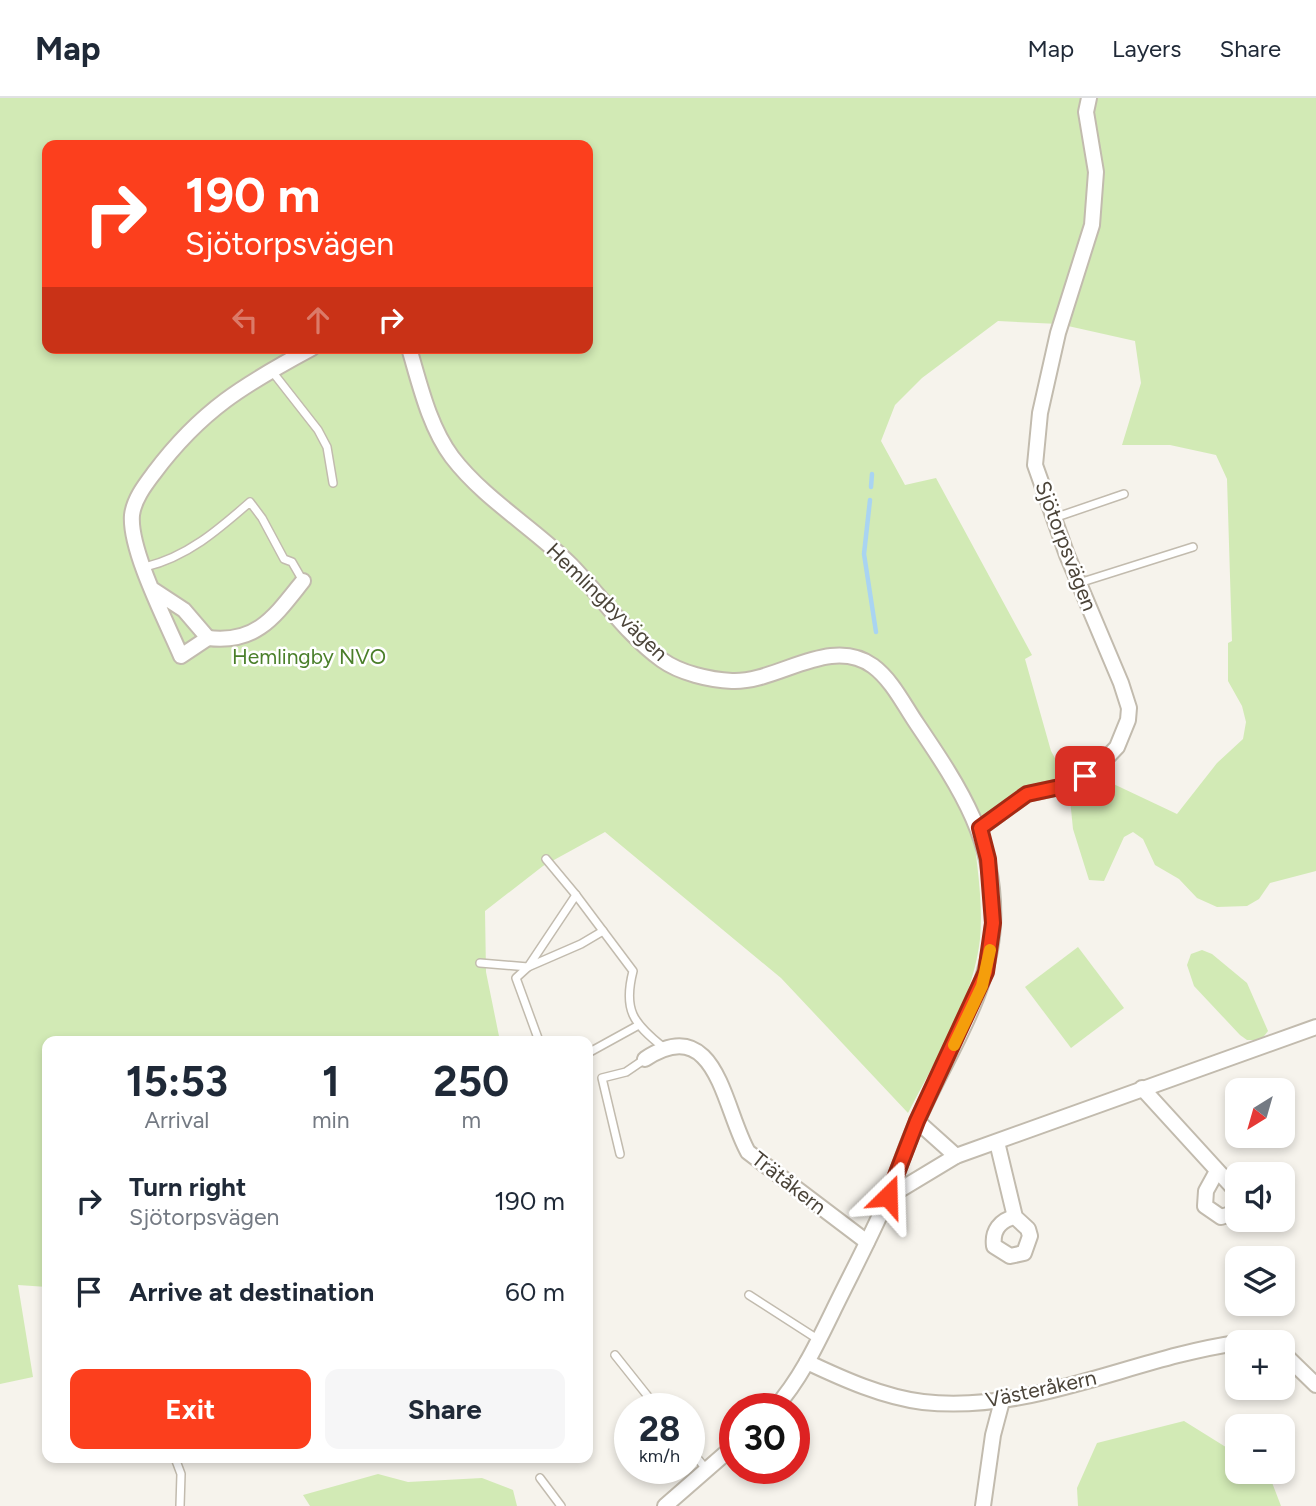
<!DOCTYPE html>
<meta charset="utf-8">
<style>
:root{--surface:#fff;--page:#f6f6f7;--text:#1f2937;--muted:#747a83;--line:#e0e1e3;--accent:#fc3f1d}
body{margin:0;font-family:Figtree,sans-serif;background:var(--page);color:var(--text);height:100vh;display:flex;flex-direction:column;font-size:26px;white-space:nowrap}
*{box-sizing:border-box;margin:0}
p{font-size:23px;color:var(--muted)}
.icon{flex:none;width:38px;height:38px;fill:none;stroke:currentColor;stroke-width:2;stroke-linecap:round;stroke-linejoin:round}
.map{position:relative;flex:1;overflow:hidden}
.panel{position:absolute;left:42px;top:938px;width:551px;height:427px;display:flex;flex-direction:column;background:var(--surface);border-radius:14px;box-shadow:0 4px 10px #0003}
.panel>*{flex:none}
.top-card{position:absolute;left:42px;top:42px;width:551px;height:214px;border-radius:14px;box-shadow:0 4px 10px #0003;background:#fc3f1d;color:#fff;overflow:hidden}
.needle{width:46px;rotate:217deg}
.controls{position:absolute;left:1225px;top:980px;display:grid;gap:14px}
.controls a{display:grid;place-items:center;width:70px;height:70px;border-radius:14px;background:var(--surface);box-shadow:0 4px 10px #0003;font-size:35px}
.speed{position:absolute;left:614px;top:1295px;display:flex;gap:14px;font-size:35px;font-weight:700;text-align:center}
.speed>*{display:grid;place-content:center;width:91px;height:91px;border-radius:50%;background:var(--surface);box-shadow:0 4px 10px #0003;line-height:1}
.speed small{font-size:18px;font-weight:400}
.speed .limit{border:10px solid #d22;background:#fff;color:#111}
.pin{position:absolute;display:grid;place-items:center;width:60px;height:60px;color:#fff;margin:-30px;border-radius:14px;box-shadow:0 4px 10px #0006}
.me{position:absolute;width:77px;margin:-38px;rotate:22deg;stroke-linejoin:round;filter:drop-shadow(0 0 5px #0008)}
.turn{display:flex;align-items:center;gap:24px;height:147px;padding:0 28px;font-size:32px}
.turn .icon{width:91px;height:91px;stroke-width:2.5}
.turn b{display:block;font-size:49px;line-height:60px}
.lanes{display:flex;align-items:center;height:66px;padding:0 28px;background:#0003;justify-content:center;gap:35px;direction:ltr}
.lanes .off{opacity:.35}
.eta{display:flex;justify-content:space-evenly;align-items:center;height:119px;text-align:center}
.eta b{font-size:42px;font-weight:700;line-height:49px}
.primary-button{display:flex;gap:14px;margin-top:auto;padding:14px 28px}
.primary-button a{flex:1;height:80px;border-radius:14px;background:var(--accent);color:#fff;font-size:28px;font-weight:700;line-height:80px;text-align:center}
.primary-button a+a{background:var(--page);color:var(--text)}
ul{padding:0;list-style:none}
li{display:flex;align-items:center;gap:21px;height:91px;padding:0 28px}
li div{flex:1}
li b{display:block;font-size:26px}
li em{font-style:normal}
header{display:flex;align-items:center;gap:42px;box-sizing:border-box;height:98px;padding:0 35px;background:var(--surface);border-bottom:2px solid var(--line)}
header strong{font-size:33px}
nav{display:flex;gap:38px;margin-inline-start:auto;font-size:24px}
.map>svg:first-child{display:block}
.green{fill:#d2eab5;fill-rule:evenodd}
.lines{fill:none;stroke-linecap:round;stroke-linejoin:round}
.stream{stroke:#a9d4f2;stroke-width:4.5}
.service-casing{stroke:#c2bbae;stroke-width:10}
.minor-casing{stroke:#c2bbae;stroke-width:18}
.service{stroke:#fff;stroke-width:7}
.minor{stroke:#fff;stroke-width:14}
.route-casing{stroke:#a42913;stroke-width:18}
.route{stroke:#fc3f1d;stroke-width:12}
.slow{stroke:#f59e0b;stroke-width:12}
.labels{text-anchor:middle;stroke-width:5;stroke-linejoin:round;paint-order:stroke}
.street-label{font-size:21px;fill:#4b4439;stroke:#fff}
.park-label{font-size:21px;fill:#4a7f2a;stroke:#fff}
</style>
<header>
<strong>Map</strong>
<nav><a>Map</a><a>Layers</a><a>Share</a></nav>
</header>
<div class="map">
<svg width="1316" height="1408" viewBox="0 0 1316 1408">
<rect width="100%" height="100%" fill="#f6f3ec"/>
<g class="green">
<path d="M0,0H1316V773L1270,785L1259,801L1247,808L1217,809L1197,800L1179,781L1155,767L1143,741L1133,734L1124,739L1104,783L1089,782L1073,731L1070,701L1105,682L1177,716L1217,665L1243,641L1246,624L1242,608L1228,583V545L1232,543L1227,381L1216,357L1170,347H1122L1141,285L1135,243L1059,226L998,223L922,280L895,307L881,343L905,387L936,380L1032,557L1025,561L1051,653L1069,685L1010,710L974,740C978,774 983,807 980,841C973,903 936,960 908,1015L781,880L605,734L543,768L485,813L486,874L500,943H47V1189L18,1187L33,1279L0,1286ZM47,47H588V250H47Z"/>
<polygon points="1078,849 1124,910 1071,950 1025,889"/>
<polygon points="1202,852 1212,856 1247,885 1268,933 1261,942 1247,942 1240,937 1194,888 1187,867 1191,856"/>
<polygon points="1184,1323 1237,1356 1237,1374 1268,1374 1281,1408 1078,1408 1077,1390 1097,1345"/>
<polygon points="378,1376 408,1384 482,1380 513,1392 517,1408 310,1408 303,1397"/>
</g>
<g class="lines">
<g class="stream">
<polyline points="871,389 872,376"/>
<polyline points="870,402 864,456 876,534"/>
</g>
<defs>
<g id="service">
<polyline points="271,272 318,332 327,349 333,385"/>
<polyline points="1054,420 1124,396"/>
<path d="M145,469C187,459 218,432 250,404L262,420L284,461L292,464L303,483"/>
<polyline points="1079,485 1193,449"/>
<polyline points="546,761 576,797"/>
<polyline points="480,865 528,869 581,846 603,833"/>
<path d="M539,943L516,880L528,869L576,797L633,873C623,912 633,925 663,949"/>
<polyline points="588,955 637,928"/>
<polyline points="620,1056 602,980 626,974 645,961"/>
<polyline points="749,1197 819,1242"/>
<polyline points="615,1257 658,1311"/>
<polyline points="690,1351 706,1371"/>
<polyline points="175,1360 181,1376 180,1408"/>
<polyline points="540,1380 561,1408"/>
</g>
<g id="minor">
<path d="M409,250C420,287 429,328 452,359C484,401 534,430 571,467C601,498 627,537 662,562C680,575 710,582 732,583C777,585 830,537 873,568C892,582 904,607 917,626C961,691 997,745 993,827C989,899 945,959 917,1024C906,1048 898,1074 888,1099C872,1137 852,1174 834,1211C817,1246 800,1282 774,1311"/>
<path d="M152,491L184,512L208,540L181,558C167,525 129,452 132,417C134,401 145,387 154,375C201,312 245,286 312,250"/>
<path d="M208,540C257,546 275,518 303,483"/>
<polyline points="980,730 1027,696 1069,687 1097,670 1117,649 1128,622 1129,610 1121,585 1067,457 1035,367 1040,315 1058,235 1092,127 1096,74 1086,14 1089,0"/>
<path d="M645,961C717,914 723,1010 748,1054L867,1144"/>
<polyline points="1142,990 1237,1094"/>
<polyline points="917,1023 956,1058"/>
<path d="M997,1044L1015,1119L1028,1131L1030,1138L1024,1155L1010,1158L994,1148C992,1133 1000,1122 1015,1119"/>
<polyline points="1217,1073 1206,1093 1205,1108 1221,1119 1237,1114"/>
<polyline points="888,1099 956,1058 1316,929"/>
<polyline points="1242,1244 1259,1244"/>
<polyline points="1283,1255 1316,1287"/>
<path d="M807,1264C843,1281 883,1299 923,1304C1031,1316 1132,1260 1237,1245"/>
<polyline points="665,1408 735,1347"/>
<polyline points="983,1408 993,1337 1002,1303"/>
</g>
</defs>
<use href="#service" class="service-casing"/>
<use href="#minor" class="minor-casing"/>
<use href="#service" class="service"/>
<use href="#minor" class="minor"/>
</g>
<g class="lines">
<defs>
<polyline id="route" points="888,1098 917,1023 986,874 993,825 988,761 980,730 1027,696 1069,687 1085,678"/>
</defs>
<use href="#route" class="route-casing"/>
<use href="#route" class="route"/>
<polyline class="slow" points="954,947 982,888 990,852"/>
</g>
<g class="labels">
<g class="street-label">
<text transform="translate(1066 448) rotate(69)" y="7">Sjötorpsvägen</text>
<text transform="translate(607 504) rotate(44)" y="7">Hemlingbyvägen</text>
<text transform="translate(789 1085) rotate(38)" y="7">Trätåkern</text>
<text transform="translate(1041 1291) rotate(-12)" y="7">Västeråkern</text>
</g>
<g class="park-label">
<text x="309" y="566">Hemlingby NVO</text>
</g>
</g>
</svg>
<div class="controls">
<a><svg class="needle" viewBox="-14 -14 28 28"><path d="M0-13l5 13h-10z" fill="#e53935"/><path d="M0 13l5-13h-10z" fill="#747a83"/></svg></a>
<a><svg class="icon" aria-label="sound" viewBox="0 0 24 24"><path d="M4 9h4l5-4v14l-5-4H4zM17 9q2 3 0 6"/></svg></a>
<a><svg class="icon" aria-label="layers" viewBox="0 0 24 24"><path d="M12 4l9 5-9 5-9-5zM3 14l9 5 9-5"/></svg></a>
<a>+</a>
<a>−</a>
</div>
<div class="speed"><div>28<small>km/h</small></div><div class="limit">30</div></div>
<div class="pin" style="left:1085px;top:678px;background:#d93025"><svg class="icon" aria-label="arrive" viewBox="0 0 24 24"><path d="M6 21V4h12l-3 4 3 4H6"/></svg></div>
<svg class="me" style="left:888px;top:1098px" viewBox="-20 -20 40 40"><path d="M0-17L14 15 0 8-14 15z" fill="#fc3f1d" stroke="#fff" stroke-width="4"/></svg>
<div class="top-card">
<div class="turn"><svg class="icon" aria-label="right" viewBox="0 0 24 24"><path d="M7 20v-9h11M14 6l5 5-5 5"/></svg><div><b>190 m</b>Sjötorpsvägen</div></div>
<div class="lanes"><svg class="icon off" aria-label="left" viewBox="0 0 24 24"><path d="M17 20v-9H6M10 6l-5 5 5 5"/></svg><svg class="icon off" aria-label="ahead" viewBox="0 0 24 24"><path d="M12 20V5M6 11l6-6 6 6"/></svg><svg class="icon" aria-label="right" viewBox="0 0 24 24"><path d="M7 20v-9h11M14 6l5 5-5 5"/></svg></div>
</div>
<section class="panel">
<div class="eta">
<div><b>15:53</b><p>Arrival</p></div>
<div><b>1</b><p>min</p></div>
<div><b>250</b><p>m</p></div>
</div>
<ul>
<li><svg class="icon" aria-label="right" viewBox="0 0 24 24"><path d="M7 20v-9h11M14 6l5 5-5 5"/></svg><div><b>Turn right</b><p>Sjötorpsvägen</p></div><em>190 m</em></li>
<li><svg class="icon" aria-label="arrive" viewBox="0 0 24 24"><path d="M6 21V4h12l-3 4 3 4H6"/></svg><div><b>Arrive at destination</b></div><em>60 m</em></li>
</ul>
<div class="primary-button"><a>Exit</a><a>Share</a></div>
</section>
</div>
